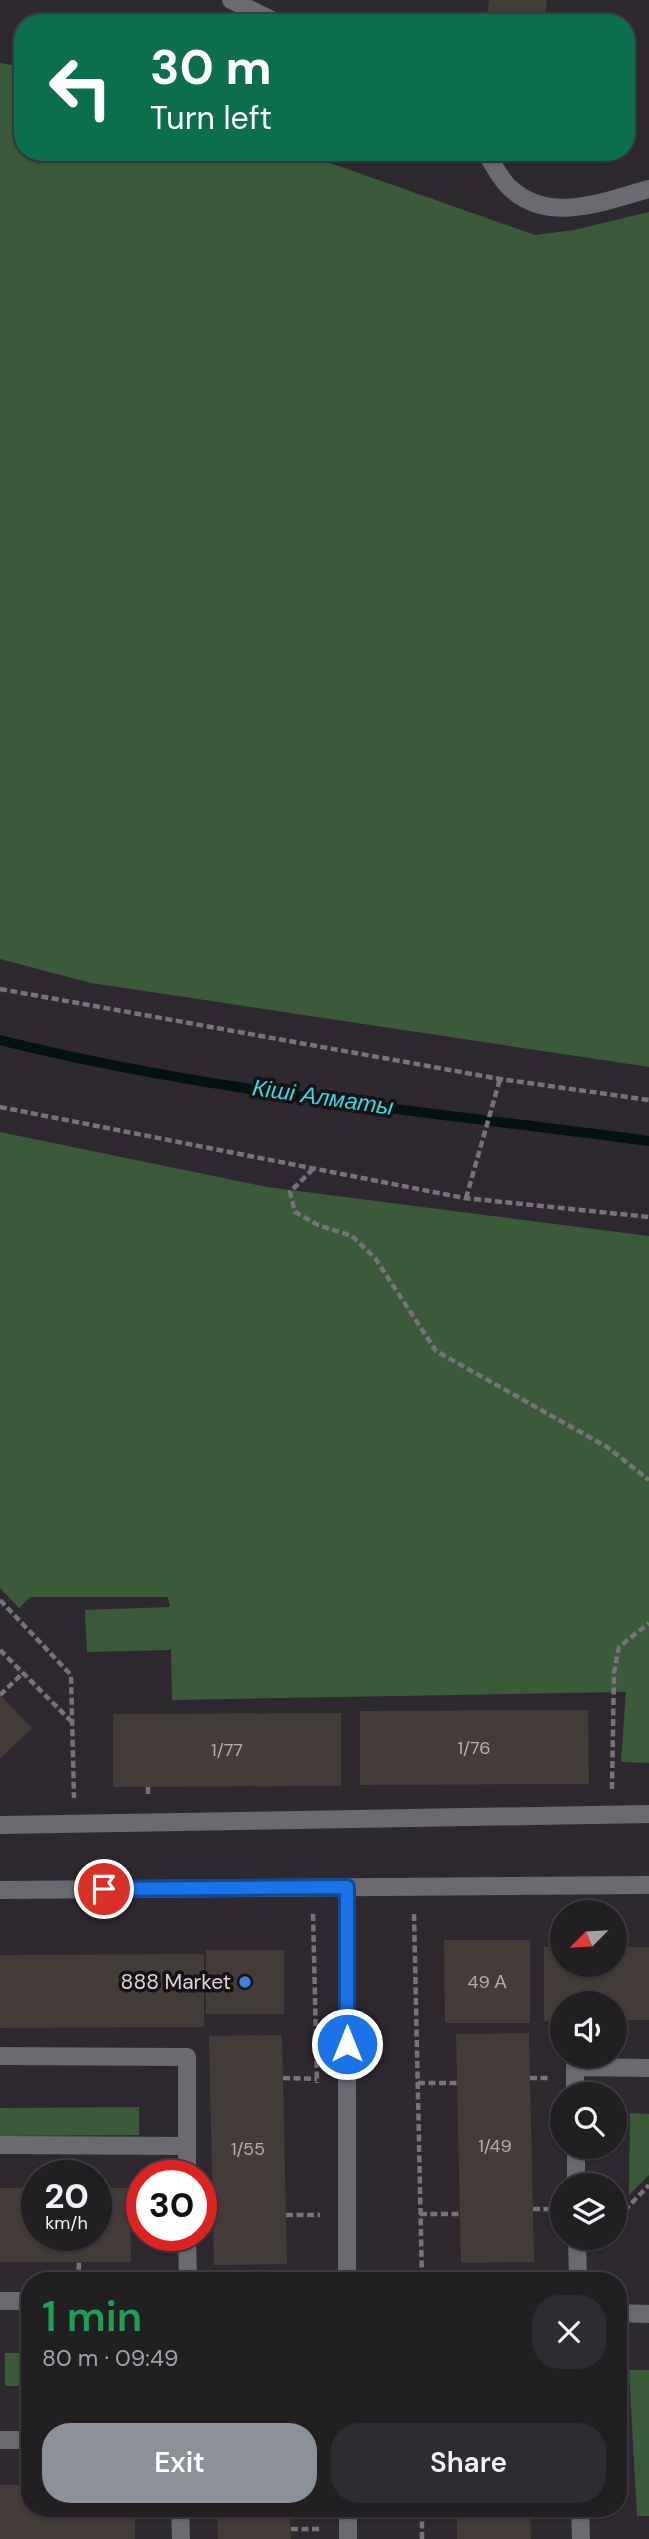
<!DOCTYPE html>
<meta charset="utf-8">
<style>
:root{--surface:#221f23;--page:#2e2c30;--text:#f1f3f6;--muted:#a2a2a6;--line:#3f3d41;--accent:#8c9099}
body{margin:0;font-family:"DM Sans",sans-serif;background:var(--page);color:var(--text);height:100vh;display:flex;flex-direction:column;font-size:26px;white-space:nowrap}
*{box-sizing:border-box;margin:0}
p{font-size:23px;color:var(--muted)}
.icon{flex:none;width:38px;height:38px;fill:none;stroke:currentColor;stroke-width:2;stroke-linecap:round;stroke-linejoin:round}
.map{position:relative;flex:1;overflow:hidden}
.side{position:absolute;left:21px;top:2272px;width:606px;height:245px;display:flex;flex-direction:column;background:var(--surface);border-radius:28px;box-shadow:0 2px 5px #0004,0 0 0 2px var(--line)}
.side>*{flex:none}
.hud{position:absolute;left:14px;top:14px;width:621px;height:147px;border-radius:28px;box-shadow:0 2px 5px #0004,0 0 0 2px var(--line);background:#0b6e4f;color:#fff;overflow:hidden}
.needle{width:46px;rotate:246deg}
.controls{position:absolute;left:550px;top:1900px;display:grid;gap:14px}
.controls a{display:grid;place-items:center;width:77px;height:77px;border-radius:50%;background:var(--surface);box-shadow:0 2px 5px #0004,0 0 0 2px var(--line);font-size:35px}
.speed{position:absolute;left:21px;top:2160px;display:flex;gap:14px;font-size:35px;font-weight:700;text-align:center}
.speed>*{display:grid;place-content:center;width:91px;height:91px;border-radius:50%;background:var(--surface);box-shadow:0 2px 5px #0004,0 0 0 2px var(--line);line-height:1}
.speed small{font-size:18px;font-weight:400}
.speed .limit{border:10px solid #d22;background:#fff;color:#111}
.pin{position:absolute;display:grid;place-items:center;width:60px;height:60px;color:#fff;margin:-30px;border:4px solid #fff;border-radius:50%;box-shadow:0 2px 7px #0007}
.me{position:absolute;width:77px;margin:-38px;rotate:0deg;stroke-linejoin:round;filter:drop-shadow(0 0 5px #0008)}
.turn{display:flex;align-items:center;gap:24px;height:147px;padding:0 21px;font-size:32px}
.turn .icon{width:91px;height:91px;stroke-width:2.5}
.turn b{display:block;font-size:49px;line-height:60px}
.round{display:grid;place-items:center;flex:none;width:74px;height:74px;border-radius:28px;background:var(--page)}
.headline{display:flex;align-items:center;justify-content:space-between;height:119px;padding:0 21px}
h1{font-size:42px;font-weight:600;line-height:52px;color:#1e9e55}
.button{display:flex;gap:14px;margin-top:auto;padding:14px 21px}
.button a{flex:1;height:80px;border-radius:28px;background:var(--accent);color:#fff;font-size:28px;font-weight:600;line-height:80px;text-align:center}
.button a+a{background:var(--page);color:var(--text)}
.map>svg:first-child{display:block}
.green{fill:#3b5a3a}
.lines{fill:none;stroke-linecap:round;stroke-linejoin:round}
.stream{stroke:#051212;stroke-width:10}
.building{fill:#443c38}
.path{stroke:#777378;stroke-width:4.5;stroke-dasharray:7 3.5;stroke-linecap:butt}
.minor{stroke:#696b6f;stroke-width:18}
.route-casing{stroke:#114b97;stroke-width:18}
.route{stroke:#1a73e8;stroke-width:12}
.shop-dot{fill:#3f7fe0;stroke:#141215;stroke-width:2.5}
.labels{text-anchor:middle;stroke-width:7;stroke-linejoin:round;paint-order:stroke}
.number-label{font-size:18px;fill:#b3afb1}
.poi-label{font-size:21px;fill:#d8d5d9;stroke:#141215;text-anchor:end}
.water-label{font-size:23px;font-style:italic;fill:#38dadf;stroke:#141215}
</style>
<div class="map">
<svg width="649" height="2539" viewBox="0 0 649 2539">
<rect width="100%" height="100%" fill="#2d292f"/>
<g class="green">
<polygon points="0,63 23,67 23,152 299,152 535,235 574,230 649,212 649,1067 91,983 0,959"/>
<polygon points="0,1132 267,1187 649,1236 649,1763 621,1762 626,1692 172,1700 171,1650 87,1652 85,1610 170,1607 168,1597 30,1597 19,1608 0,1588"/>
<polygon points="139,2107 139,2135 0,2136 0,2108"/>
<polygon points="630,2113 649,2114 649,2175 629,2195"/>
<rect x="5" y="2353" width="25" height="33"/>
<polygon points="629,2370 649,2370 649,2516 637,2516"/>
</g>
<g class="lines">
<path class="stream" d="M0,1040C212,1093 433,1112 649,1141"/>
</g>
<g class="building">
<polygon points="489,0 547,0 544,23 486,23"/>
<polygon points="0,1695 32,1728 0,1759"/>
<polygon points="588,1710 589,1784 360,1785 360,1711"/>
<polygon points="341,1713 341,1786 113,1787 113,1714"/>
<polygon points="444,1940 530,1940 530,2023 445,2023"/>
<polygon points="544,1947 562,1947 562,1965 614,1965 614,1947 649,1947 649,2020 614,2020 614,2004 562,2004 562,2021 544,2021"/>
<rect x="206" y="1950" width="78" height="64"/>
<polygon points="204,1954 204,2027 0,2028 0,1955"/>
<polygon points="529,2033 534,2262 461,2263 456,2034"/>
<polygon points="282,2035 287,2264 214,2265 209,2036"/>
<polygon points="0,2188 37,2188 37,2235 96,2235 96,2188 130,2188 131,2262 0,2262"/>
<polygon points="0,2485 30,2485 30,2508 135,2508 135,2539 0,2539"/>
<polygon points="217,2508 290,2508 291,2539 218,2539"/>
<polygon points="457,2508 530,2508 531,2539 457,2539"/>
</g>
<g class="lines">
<g class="path">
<polyline points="0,989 500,1079 649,1100"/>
<polyline points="0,1107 464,1198 649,1217"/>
<polyline points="313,1169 290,1192 295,1212 318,1225 352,1236 375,1258 436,1351 607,1447 649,1480"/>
<polyline points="466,1198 500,1079"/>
<polyline points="0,1600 71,1675 74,1798"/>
<polyline points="0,1650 72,1722"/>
<polyline points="0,1695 23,1673"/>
<polyline points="148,1787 148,1797"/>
<polyline points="612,1789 614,1673 619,1647 649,1623"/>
<polyline points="313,1914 317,2083"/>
<polyline points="414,1914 422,2280"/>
<polyline points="283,2078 317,2079"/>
<polyline points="530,2078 550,2078"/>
<polyline points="418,2083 457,2083"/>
<polyline points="533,2209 561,2209"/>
<polyline points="614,2210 624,2211 649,2185"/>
<polyline points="420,2214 460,2214"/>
<polyline points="286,2215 320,2215"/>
<polyline points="78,2280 79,2262"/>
<polyline points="291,2529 322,2529"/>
<polyline points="422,2539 422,2508"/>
</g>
<g class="minor">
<polyline points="231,0 278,23"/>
<path d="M485,152C493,163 500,179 510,188C550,225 604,201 649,189"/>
<polyline points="0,1825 649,1814"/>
<polyline points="347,1887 347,2280"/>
<polyline points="0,1890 649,1885"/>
<polyline points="0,2056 187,2057 187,2175"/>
<polyline points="575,2095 575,2067 649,2068"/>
<polyline points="0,2145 187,2146"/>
<polyline points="576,2147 576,2186"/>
<polyline points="187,2235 188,2280"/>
<polyline points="577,2238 578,2280"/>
<polyline points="0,2301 30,2301"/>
<polyline points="618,2313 649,2314"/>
<polyline points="0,2440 30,2440"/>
<polyline points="180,2508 181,2539"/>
<polyline points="348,2508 348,2539"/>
<polyline points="580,2508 581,2539"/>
</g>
</g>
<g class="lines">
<defs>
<polyline id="route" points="104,1889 347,1887 347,2044"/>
</defs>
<use href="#route" class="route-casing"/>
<use href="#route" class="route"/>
</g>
<circle class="shop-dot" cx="245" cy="1982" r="7"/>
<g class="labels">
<g class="number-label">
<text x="474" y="1754">1/76</text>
<text x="227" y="1756">1/77</text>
<text x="487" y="1988">49 А</text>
<text x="495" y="2152">1/49</text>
<text x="248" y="2155">1/55</text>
</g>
<g class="poi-label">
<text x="231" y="1989">888 Market</text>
</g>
<g class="water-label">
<text transform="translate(323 1097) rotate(8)" y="8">Кіші Алматы</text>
</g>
</g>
</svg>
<div class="controls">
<a><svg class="needle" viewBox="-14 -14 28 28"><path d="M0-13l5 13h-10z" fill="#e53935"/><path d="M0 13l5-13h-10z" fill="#a2a2a6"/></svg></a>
<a><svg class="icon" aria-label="sound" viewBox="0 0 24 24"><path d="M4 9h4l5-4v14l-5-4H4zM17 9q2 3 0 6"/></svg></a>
<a><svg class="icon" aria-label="search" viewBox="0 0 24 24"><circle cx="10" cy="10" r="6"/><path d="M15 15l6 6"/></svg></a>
<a><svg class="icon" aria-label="layers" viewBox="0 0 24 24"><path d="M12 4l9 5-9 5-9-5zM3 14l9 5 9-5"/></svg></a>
</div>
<div class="speed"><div>20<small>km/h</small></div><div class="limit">30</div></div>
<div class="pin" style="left:104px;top:1889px;background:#d93025"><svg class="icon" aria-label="arrive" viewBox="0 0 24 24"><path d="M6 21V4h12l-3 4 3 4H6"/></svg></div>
<svg class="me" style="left:347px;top:2044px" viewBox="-20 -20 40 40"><circle r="17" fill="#1a73e8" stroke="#fff" stroke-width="3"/><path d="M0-11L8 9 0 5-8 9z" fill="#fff"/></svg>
<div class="hud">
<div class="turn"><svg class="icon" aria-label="left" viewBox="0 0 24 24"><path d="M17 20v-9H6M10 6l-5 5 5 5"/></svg><div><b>30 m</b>Turn left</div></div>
</div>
<section class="side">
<div class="headline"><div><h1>1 min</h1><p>80 m · 09:49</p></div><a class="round"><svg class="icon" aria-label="close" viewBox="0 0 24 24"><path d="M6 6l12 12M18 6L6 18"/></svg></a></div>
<div class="button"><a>Exit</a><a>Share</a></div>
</section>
</div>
